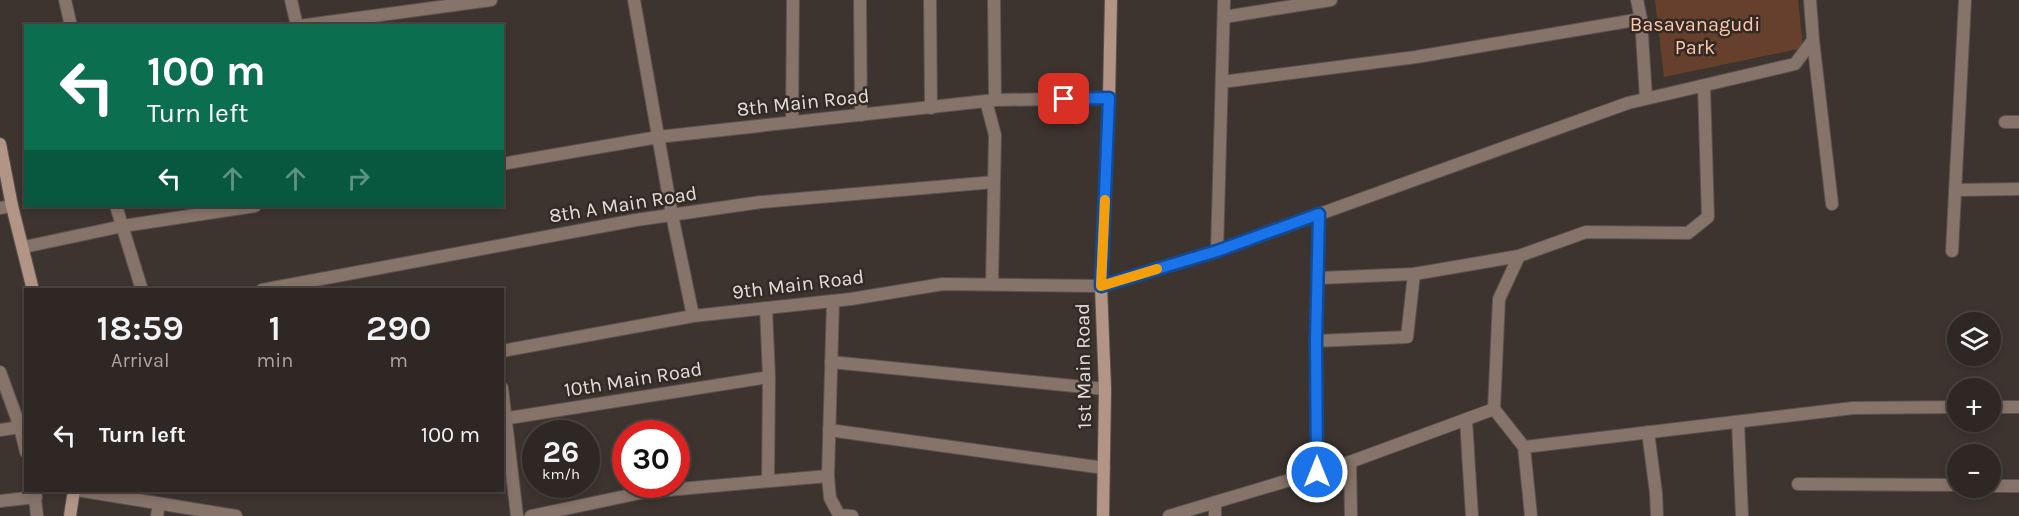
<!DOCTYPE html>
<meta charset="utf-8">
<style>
:root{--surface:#2e2723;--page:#362f2b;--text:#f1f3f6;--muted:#a7a5a6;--line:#494441}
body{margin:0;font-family:Karla,sans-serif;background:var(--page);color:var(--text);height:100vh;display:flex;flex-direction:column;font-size:22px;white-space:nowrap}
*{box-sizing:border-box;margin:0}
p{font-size:20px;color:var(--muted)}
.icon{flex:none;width:33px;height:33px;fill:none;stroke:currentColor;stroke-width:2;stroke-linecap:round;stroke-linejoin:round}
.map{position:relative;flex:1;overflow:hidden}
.side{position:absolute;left:24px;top:288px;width:480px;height:204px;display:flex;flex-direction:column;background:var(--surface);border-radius:0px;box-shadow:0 3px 9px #0003,0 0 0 2px var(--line)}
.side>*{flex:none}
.hud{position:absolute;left:24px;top:24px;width:480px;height:183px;border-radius:0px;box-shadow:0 3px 9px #0003,0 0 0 2px var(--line);background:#0b6e4f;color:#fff;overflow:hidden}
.controls{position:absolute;left:1947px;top:312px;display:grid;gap:12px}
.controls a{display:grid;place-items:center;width:54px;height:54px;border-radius:50%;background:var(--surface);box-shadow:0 3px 9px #0003,0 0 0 2px var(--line);font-size:30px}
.speed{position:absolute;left:522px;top:420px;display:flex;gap:12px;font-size:30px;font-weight:700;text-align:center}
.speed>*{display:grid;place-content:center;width:78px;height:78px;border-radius:50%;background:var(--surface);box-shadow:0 3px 9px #0003,0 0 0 2px var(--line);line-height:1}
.speed small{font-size:15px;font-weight:400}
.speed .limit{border:9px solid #d22;background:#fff;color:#111}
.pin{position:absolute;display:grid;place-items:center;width:51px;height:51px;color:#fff;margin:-26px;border-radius:12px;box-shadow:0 3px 9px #0006}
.me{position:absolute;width:66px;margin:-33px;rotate:0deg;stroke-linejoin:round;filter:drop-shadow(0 0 4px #0008)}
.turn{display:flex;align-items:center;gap:21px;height:126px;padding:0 24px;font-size:27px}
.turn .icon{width:78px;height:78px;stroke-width:2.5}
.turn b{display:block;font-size:42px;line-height:51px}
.lanes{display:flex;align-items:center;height:57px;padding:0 24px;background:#0003;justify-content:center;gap:30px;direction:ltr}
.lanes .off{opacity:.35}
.eta{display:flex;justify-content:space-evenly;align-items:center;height:102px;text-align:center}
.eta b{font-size:36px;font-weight:600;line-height:42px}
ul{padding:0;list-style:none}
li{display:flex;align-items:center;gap:18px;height:90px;padding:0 24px}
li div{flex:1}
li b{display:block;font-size:22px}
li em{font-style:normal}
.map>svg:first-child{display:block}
.green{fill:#66402c}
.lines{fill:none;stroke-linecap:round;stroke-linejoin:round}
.street-casing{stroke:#5b524e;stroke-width:14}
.secondary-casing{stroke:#5b524e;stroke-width:14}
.street{stroke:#867369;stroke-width:12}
.secondary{stroke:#b39585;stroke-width:12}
.route-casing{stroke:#114b97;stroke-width:15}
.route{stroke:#1a73e8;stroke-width:10}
.slow{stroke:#f59e0b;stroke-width:10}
.labels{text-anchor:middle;stroke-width:5;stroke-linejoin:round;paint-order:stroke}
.park-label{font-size:20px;fill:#fec7aa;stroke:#332a25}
.street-label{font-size:20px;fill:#e3ddd9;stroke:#332a25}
</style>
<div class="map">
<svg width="2019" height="516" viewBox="0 0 2019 516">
<rect width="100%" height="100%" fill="#3d342f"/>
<polygon class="green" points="1655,0 1798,0 1803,48 1664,77"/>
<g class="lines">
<defs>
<g id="street">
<polyline points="65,0 71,26"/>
<polyline points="291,0 297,26"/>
<polyline points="634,0 672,215 693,316"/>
<polyline points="860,0 861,115"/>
<polyline points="930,0 931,108"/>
<polyline points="994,0 995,100"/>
<polyline points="1637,0 1641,19 1646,98"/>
<polyline points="1224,17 1331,0"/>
<polyline points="299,26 491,0"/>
<polyline points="1813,40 1832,204"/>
<polyline points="1222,82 1416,57 1641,19"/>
<polyline points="986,101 995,135 992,284"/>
<polyline points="792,122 793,0"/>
<polyline points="2005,122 2019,122"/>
<polyline points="502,164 658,137 995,100 1109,98"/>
<polyline points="1955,190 2019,189"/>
<polyline points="116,206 142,290"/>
<polyline points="0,208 12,206"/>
<polyline points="24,247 123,226 255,206"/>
<polyline points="1217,251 1224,0"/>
<polyline points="1952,251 1965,0"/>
<polyline points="1319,278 1414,274 1519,256"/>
<polyline points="262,290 636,220 761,202 994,182"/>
<polyline points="833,301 828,476 830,498 839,515 852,516"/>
<polyline points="766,308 769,377 768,481"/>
<polyline points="1316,341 1407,337 1414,274"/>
<polyline points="502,351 693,316 851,299 943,284 1101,286 1217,251 1628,103 1795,64 1813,40 1810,0"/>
<polyline points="831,362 1105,389"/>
<polyline points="0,372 20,427 26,452"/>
<polyline points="502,388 517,516"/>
<polyline points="1990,407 2019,407"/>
<polyline points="502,419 769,377"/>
<polyline points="1466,420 1472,516"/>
<polyline points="1738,422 1742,516"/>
<polyline points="0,430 20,427"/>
<polyline points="829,430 1104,468"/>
<polyline points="1648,432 1656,493 1657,516"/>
<polyline points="1524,447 1853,408 1958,407"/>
<polyline points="1350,462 1351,516"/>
<polyline points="1317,472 1316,341 1319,214"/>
<polyline points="1798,484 1958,485"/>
<polyline points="1990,486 2019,486"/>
<polyline points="34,490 37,516"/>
<polyline points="77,490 236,516"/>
<polyline points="0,501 36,497"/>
<polyline points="1215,502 1215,516"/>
<polyline points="157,516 159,504"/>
<polyline points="531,516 645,492 828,476"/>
<polyline points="1169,516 1350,462 1494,409"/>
<polyline points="1531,516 1524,447 1494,409 1499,299 1519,256 1586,232 1688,233 1708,217 1704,86"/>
</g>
<g id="secondary">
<polyline points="0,144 12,206 33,290"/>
<polyline points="70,516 74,490"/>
<polyline points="1103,516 1105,389 1101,286 1109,98 1111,0"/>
</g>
</defs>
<use href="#street" class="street-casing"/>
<use href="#secondary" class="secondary-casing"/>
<use href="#street" class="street"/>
<use href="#secondary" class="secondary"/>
</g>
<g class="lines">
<defs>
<polyline id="route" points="1064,99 1109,98 1101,286 1217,251 1319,214 1316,341 1317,472"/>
</defs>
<use href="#route" class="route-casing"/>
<use href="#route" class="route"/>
<polyline class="slow" points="1105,200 1101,286 1157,269"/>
</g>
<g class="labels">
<g class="park-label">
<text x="1695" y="31">Basavanagudi<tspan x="1695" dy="23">Park</tspan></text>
</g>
<g class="street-label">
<text transform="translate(803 102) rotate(-6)" y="7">8th Main Road</text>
<text transform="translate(623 204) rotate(-9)" y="7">8th A Main Road</text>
<text transform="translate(798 284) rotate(-7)" y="7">9th Main Road</text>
<text transform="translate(1083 366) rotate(-91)" y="7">1st Main Road</text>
<text transform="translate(633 379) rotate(-9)" y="7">10th Main Road</text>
</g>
</g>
</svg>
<div class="controls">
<a><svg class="icon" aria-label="layers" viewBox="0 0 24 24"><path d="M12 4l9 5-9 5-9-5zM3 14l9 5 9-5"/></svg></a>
<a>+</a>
<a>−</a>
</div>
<div class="speed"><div>26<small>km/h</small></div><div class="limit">30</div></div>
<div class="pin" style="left:1064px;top:99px;background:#d93025"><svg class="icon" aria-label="arrive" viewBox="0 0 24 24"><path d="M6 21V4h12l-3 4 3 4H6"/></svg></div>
<svg class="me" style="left:1317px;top:472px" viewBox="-20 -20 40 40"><circle r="17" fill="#1a73e8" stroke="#fff" stroke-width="3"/><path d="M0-11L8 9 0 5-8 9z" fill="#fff"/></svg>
<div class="hud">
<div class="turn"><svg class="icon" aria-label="left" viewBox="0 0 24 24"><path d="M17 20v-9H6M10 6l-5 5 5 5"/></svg><div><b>100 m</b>Turn left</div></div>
<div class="lanes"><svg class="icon" aria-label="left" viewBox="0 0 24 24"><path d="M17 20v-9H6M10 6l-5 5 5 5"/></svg><svg class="icon off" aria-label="ahead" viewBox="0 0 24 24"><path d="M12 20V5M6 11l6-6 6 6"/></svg><svg class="icon off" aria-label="ahead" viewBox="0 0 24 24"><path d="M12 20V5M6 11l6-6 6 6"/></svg><svg class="icon off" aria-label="right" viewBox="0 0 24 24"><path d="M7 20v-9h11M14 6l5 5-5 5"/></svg></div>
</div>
<section class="side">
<div class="eta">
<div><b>18:59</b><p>Arrival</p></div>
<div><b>1</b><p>min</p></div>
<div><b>290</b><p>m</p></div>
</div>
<ul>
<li><svg class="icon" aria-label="left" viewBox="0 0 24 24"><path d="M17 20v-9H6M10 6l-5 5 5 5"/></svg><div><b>Turn left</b></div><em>100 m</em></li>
</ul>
</section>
</div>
